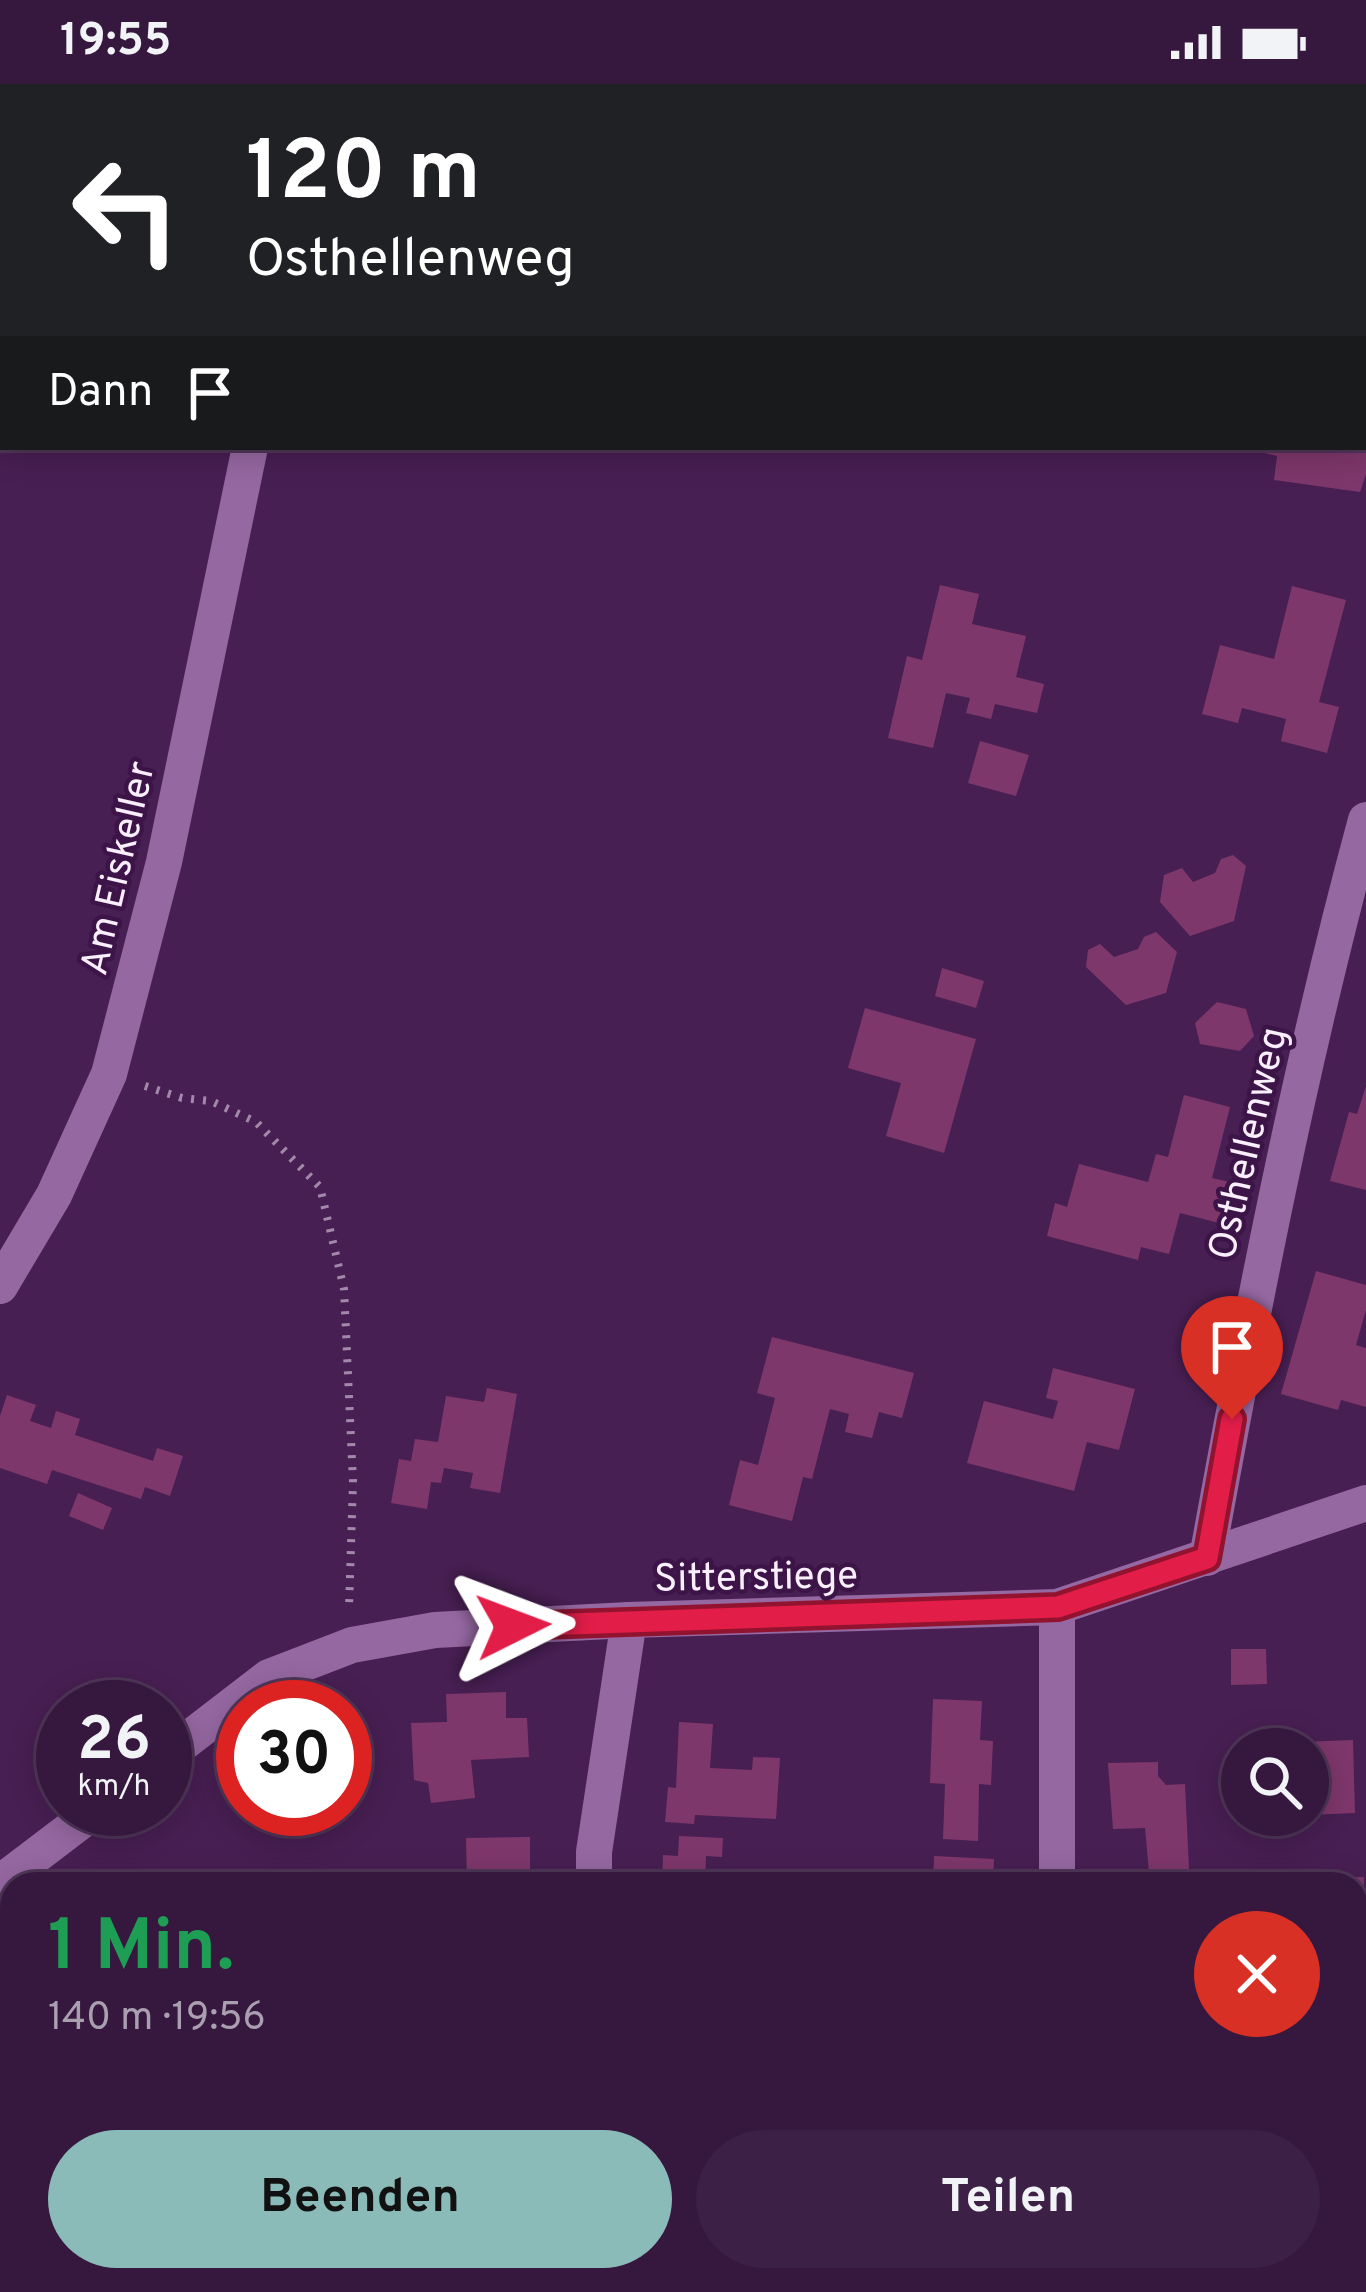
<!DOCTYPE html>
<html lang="de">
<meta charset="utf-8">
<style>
:root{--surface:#36173e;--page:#3d2045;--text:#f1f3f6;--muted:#aa9fb0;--line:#503658;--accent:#8bbbb9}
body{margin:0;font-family:Overpass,sans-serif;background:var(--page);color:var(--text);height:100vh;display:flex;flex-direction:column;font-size:45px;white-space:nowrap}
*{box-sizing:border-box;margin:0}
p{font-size:39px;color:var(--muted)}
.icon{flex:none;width:66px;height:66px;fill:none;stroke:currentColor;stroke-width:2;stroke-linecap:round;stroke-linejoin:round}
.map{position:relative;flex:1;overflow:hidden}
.sheet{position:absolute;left:0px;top:1788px;width:1368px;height:420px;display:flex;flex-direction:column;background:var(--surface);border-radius:36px 36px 0 0;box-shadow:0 6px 30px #0003,0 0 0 3px var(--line)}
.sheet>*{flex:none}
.guide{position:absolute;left:0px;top:0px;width:1368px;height:366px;box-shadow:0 6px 30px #0003,0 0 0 3px var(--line);background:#202124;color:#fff;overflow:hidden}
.controls{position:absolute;left:1221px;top:1644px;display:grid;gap:24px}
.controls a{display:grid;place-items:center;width:108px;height:108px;border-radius:50%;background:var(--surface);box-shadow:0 6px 30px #0003,0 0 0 3px var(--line);font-size:60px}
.speed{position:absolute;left:36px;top:1596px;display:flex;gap:24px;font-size:60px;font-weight:700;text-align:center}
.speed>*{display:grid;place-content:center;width:156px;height:156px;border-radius:50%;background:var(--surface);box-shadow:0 6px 30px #0003,0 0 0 3px var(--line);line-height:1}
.speed small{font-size:30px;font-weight:400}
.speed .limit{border:18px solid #d22;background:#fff;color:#111}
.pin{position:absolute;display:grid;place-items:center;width:102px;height:102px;color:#fff;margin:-123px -51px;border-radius:50% 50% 50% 0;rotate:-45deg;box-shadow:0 0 12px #0007}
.pin .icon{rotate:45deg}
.me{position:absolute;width:132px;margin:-66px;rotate:87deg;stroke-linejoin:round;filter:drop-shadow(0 0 9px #0008)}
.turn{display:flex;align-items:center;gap:42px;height:252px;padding:0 48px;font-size:54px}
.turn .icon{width:156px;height:156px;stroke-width:2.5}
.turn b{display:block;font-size:84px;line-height:102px}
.then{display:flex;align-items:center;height:114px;padding:0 48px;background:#0003;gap:24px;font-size:45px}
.round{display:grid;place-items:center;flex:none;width:126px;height:126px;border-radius:63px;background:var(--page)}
.overview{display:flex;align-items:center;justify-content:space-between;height:204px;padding:0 48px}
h1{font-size:72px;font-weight:700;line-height:90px;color:#1e9e55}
.action{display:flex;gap:24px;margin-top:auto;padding:24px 48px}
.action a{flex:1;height:138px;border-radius:72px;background:var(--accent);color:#111;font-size:48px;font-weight:700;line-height:138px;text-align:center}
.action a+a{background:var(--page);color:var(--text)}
.status{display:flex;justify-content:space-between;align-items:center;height:84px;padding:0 60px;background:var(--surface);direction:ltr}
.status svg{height:33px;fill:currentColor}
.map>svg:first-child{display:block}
.green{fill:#705423}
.building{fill:#7e376b}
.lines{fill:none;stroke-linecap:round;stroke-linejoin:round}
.path{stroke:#a289a9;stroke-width:8;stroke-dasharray:3 9;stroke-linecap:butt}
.minor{stroke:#9668a2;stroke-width:36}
.route-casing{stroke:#92132f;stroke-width:30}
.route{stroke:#e11d48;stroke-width:21}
.labels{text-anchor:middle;stroke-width:9;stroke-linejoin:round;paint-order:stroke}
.street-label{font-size:39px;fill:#f9effc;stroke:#3d1448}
</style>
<div class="status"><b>19:55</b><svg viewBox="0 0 49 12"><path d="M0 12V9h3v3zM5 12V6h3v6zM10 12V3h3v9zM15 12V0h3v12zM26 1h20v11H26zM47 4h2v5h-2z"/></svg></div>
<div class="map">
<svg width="1366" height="2208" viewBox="0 0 1366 2208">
<rect width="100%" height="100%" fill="#481f53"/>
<polygon class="green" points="0,0 202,0 3,3 0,111"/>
<g class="building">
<polygon points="1267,363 1360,363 1366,366 1366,390 1360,408 1274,396 1277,372 1265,369"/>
<polygon points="940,501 979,510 972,540 1026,552 1016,593 1044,600 1037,629 995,620 991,635 966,629 970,614 946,609 933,664 888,654 907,572 922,576"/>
<polygon points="1292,502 1346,516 1319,618 1339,623 1327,669 1281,657 1286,635 1242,624 1238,639 1202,630 1220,561 1274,575"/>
<polygon points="980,657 1029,671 1016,712 968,699"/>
<polygon points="1233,771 1246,782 1234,837 1190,852 1160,818 1164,791 1182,784 1193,798 1215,789 1221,775"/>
<polygon points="1156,848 1177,868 1166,909 1126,921 1086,883 1088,866 1100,860 1114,873 1138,865 1144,853"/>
<polygon points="942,884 984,897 976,924 935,912"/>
<polygon points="1217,918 1246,925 1254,952 1240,967 1200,960 1195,939"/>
<polygon points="865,924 976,955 944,1069 886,1052 901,999 848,984"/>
<polygon points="1366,1002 1366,1106 1330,1097 1349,1028 1357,1030"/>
<polygon points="1184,1011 1230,1023 1212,1094 1230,1098 1219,1139 1180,1129 1169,1170 1141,1163 1138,1176 1047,1152 1055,1119 1067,1123 1079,1080 1148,1098 1156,1070 1168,1073"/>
<polygon points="1316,1187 1366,1201 1366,1226 1356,1261 1366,1264 1366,1323 1341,1316 1338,1326 1281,1310"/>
<polygon points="772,1253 914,1289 902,1334 879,1328 872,1354 845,1348 849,1330 830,1325 812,1395 803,1393 792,1437 729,1421 740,1376 758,1381 775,1314 757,1309"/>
<polygon points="1053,1284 1135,1305 1119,1366 1087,1358 1074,1407 967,1379 984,1317 1053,1335 1058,1317 1046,1314"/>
<polygon points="487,1304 517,1310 500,1409 470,1404 473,1389 444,1384 441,1399 431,1398 427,1425 391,1419 399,1375 411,1377 415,1355 438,1358 446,1312 484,1318"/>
<polygon points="7,1311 36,1321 30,1337 51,1344 56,1327 80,1335 75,1351 153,1377 157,1364 183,1372 170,1412 145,1403 141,1415 52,1386 47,1400 0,1384 0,1332"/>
<polygon points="78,1409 112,1424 103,1446 69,1432"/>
<polygon points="1231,1565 1266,1565 1267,1600 1231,1601"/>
<polygon points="506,1608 506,1634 527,1634 529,1673 471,1676 475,1714 431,1719 428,1699 414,1696 411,1639 447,1638 446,1610"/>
<polygon points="933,1615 982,1617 980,1656 993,1657 991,1701 979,1700 978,1757 943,1755 945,1700 930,1699"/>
<polygon points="679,1638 713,1640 710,1684 752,1686 753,1673 780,1674 776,1735 695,1731 694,1740 665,1738 668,1703 676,1704"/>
<polygon points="1353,1656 1355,1729 1308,1731 1308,1665 1277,1665 1276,1659"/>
<polygon points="1158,1678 1158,1692 1166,1701 1185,1700 1189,1785 1149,1788 1145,1744 1113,1745 1108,1679"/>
<polygon points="679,1752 723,1754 722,1773 706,1772 705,1800 662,1800 663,1771 678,1772"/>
<polygon points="530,1753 530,1800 467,1800 466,1754"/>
<polygon points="934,1772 994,1775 993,1800 933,1800"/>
<polygon points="1147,1787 1147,1800 1117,1800 1116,1789"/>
<polygon points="1364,1793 1364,1812 1356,1812 1356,1800 1312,1800 1312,1794"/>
<polygon points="1356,2019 1364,2019 1366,2033 1366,2104 1356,2104"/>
<polygon points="507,2196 533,2196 534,2208 507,2208"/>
<polygon points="665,2196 766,2196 765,2208 664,2208"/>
<polygon points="857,2196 967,2196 966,2208 856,2208"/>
<polygon points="1278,2196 1342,2196 1342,2208 1279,2208"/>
</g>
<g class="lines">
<g class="path">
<polyline points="233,3 238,0"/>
<polyline points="0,136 3,134"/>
<polyline points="145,1002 182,1014 211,1017 256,1038 320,1103 344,1205 353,1398 349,1524"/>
</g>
<g class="minor">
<polyline points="326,3 327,0"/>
<polyline points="0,1202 54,1111 109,990 164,778 250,363"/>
<path d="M1207,1474C1252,1226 1300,979 1366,736"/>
<polyline points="165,1673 269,1593 352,1561 435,1546 629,1536 1057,1523 1366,1419"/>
<polyline points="0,1799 97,1725"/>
<polyline points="594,1800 594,1768 629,1536"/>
<polyline points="1057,1800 1057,1523"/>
<polyline points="599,2196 600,2208"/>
<polyline points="1063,2196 1063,2208"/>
</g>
</g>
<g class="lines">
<defs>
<polyline id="route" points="513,1542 1058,1523 1207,1474 1232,1335"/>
</defs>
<use href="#route" class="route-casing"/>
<use href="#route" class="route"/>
</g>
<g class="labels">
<g class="street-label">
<text transform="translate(116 784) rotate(-77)" y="14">Am Eiskeller</text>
<text transform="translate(1246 1059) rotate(-77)" y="14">Osthellenweg</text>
<text transform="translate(756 1491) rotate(-1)" y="14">Sitterstiege</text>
</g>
</g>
</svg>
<div class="controls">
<a><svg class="icon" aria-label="search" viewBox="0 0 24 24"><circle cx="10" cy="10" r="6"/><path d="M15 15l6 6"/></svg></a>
</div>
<div class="speed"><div>26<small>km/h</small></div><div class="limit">30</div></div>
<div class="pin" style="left:1232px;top:1335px;background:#d93025"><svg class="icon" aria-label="arrive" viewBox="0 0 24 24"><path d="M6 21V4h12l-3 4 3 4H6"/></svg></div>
<svg class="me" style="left:513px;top:1542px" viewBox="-20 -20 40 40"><path d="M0-17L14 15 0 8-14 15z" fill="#e11d48" stroke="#fff" stroke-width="4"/></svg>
<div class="guide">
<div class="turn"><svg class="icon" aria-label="left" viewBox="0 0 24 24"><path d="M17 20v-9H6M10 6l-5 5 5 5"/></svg><div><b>120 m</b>Osthellenweg</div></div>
<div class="then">Dann<svg class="icon" aria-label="arrive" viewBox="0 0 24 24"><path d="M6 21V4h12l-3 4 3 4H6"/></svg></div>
</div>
<section class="sheet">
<div class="overview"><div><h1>1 Min.</h1><p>140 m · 19:56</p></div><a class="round" style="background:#d93025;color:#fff"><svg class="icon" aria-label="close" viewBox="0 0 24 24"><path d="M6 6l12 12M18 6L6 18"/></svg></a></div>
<div class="action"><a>Beenden</a><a>Teilen</a></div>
</section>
</div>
